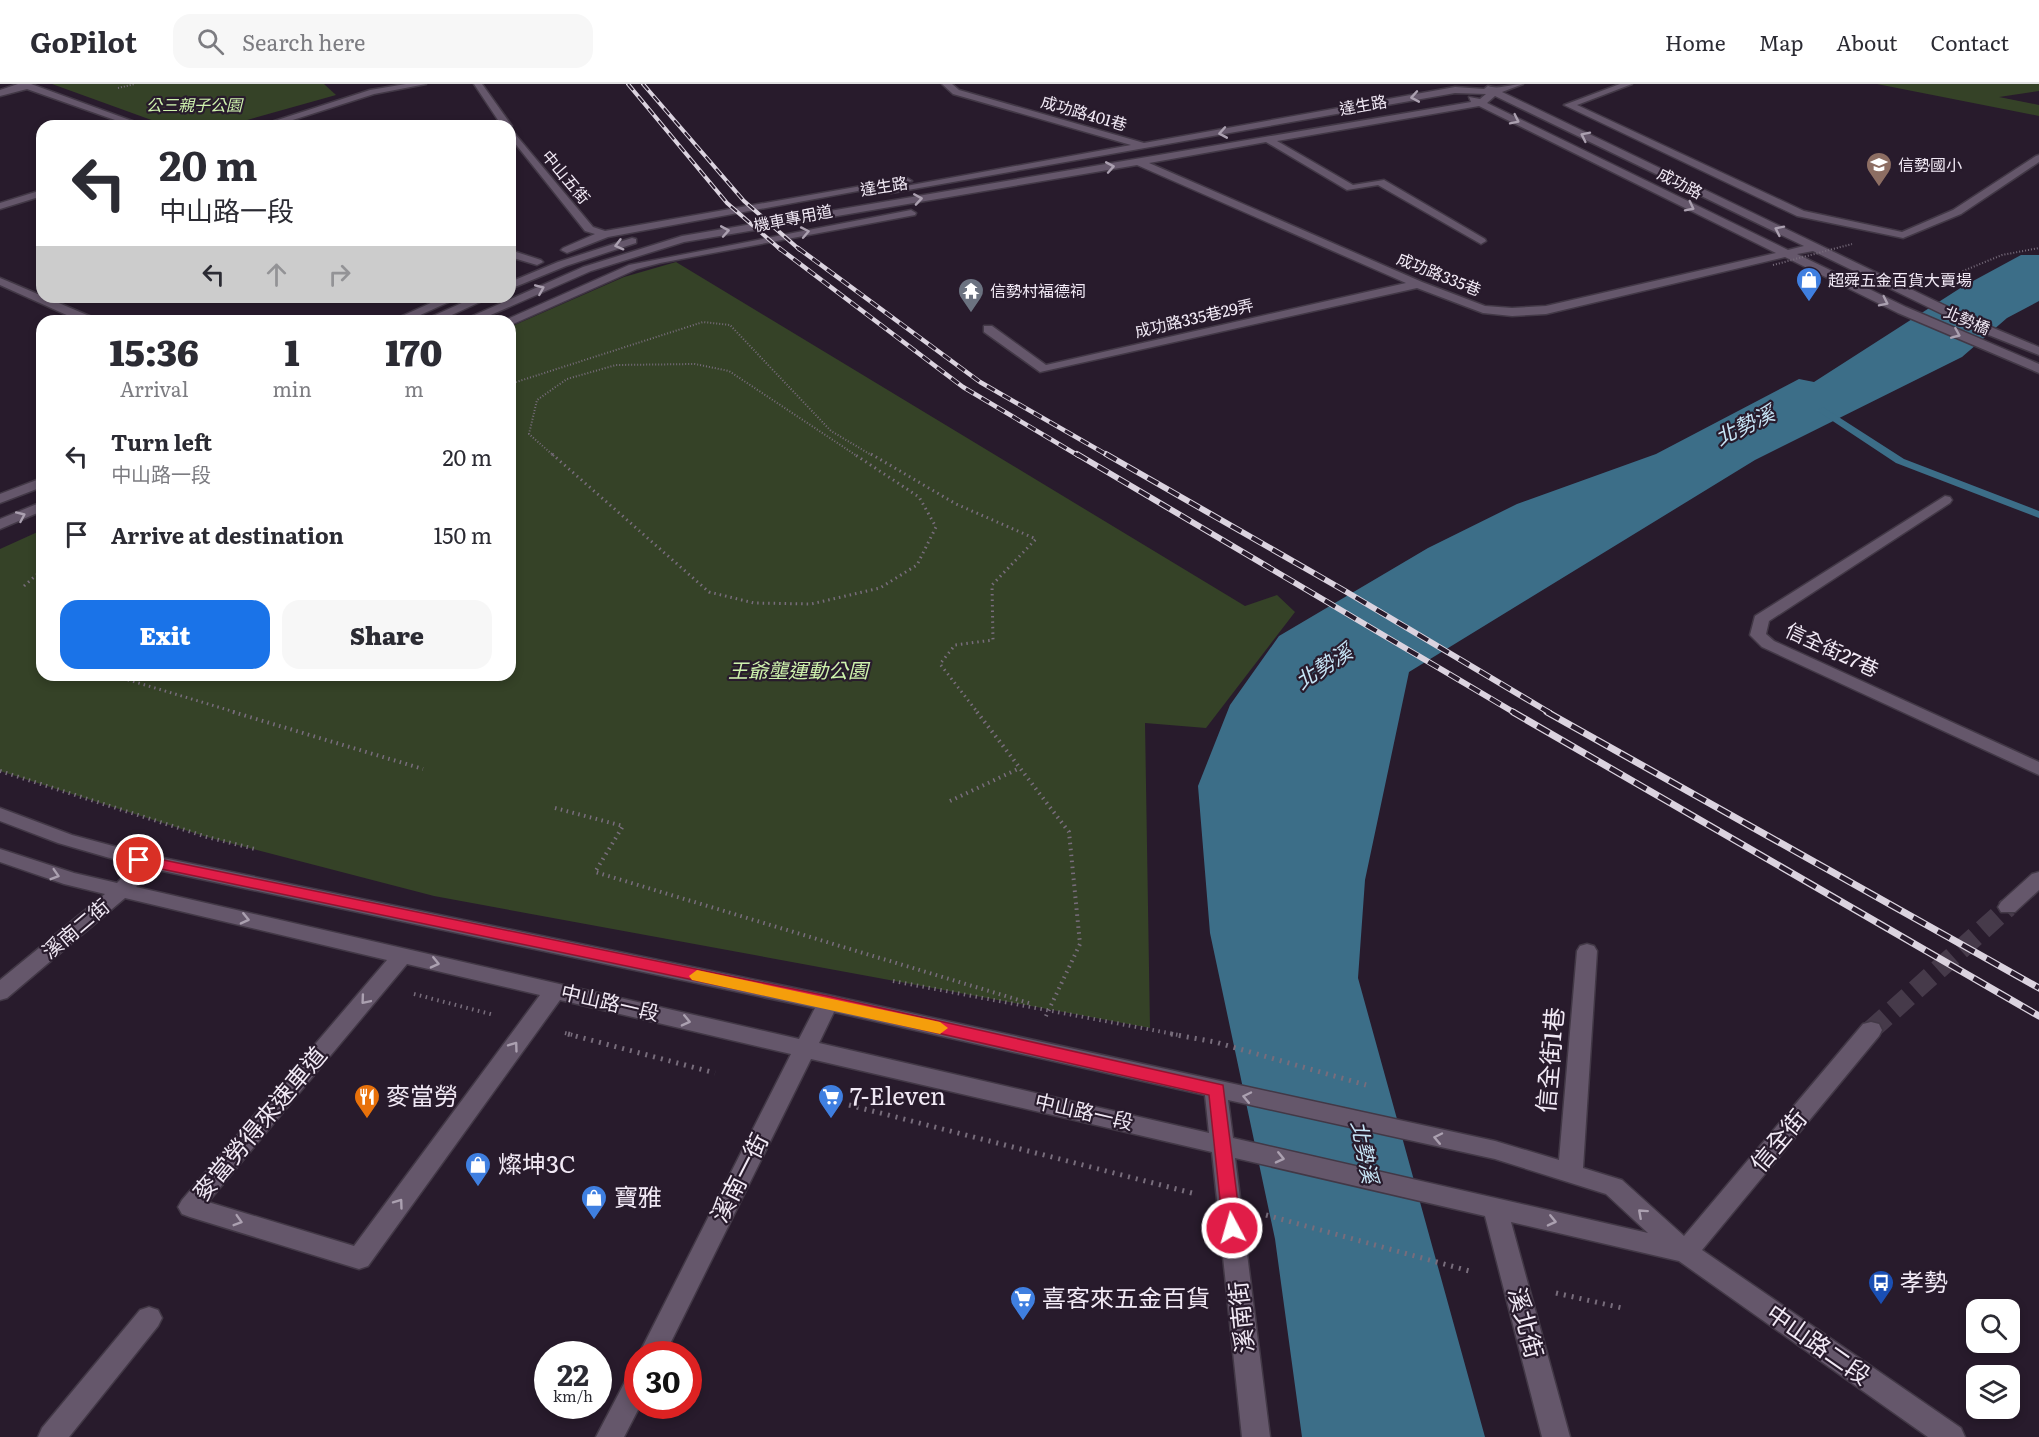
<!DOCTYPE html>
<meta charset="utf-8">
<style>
:root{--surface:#fff;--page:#f7f7f7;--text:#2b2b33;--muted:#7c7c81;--line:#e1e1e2;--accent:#1a73e8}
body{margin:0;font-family:Literata,"Noto Sans TC",serif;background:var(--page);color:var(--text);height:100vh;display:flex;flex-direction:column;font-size:22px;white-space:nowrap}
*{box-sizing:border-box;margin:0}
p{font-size:20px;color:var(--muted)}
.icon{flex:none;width:33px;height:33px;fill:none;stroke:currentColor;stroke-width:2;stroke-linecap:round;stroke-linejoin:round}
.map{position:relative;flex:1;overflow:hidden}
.details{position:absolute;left:36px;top:231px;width:480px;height:366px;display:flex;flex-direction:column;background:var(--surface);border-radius:18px;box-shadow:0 3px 9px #0003}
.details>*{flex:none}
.banner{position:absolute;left:36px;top:36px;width:480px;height:183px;border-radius:18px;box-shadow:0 3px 9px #0003;background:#fff;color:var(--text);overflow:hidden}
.controls{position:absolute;left:1966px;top:1215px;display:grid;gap:12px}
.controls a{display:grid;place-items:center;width:54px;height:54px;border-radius:12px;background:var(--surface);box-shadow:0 3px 9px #0003;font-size:30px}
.speed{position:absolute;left:534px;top:1257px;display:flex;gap:12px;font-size:30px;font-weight:700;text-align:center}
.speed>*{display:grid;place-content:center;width:78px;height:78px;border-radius:50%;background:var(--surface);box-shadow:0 3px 9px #0003;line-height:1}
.speed small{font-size:15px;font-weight:400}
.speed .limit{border:9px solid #d22;background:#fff;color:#111}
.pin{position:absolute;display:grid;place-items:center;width:51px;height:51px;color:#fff;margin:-26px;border:3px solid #fff;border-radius:50%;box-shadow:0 2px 6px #0007}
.me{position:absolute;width:66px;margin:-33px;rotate:354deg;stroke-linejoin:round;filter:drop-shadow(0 0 4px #0008)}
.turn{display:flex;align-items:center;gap:21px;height:126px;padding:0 24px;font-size:27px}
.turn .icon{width:78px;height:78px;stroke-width:2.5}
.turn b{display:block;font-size:42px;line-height:51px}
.lanes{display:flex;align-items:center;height:57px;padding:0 24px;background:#0003;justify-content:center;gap:30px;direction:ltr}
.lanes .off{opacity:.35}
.eta{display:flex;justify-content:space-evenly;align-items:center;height:102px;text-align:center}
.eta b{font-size:36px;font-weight:800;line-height:42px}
.action{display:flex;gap:12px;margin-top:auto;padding:12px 24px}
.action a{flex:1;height:69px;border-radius:18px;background:var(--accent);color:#fff;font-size:24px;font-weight:800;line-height:69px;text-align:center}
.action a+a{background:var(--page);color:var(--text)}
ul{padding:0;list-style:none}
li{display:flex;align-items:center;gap:18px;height:78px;padding:0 24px}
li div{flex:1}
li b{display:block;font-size:22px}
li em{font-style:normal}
header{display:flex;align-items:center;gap:36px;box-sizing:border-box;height:84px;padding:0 30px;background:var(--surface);border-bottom:2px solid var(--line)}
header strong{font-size:28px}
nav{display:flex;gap:33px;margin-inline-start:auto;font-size:21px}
.search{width:420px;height:54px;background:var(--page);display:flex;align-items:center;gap:15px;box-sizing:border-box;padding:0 21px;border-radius:18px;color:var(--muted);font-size:22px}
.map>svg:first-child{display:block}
.green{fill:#354227}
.water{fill:#3c6e88}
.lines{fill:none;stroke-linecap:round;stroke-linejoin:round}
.stream{fill:#3c6e88;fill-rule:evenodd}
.minor-tunnel{stroke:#463a4a;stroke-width:20;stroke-dasharray:20 10;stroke-linecap:butt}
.minor-casing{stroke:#423846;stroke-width:3}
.path-far3{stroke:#786d7c;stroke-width:2;stroke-dasharray:1 2;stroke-linecap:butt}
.path-far2{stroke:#786d7c;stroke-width:3;stroke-dasharray:1.5 4;stroke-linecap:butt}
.path-far1{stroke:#786d7c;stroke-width:4;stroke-dasharray:1.5 4.5;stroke-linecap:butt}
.path{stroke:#786d7c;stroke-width:5;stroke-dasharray:2 6;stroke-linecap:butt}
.minor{fill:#65576b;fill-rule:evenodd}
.rail-far3-casing{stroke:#dbd3df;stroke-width:4}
.rail-far2-casing{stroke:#dbd3df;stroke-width:4.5}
.rail-far1-casing{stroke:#dbd3df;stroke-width:6}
.rail-casing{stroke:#dbd3df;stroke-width:7}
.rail-far3{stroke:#281b2c;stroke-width:2;stroke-dasharray:8;stroke-linecap:butt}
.rail-far2{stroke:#281b2c;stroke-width:3;stroke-dasharray:9;stroke-linecap:butt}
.rail-far1{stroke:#281b2c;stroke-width:4;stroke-dasharray:12;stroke-linecap:butt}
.rail{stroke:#281b2c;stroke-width:4.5;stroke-dasharray:14;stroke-linecap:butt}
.path-bridge{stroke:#786d7c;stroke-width:2;stroke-dasharray:1 2;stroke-linecap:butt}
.oneway{stroke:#aba0b0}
.route{fill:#e11d48;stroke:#92132f;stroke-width:1.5}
.slow{fill:#f59e0b}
.labels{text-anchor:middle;stroke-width:4.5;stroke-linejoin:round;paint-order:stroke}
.far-park-label{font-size:16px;font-style:italic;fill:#cef2ad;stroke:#281b2c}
.far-street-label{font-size:16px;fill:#f1e9f5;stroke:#281b2c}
.far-poi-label{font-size:16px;fill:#f1e9f5;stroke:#281b2c;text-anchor:start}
.street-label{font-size:20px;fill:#f1e9f5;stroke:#281b2c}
.park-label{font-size:20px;font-style:italic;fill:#cef2ad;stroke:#281b2c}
.water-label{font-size:21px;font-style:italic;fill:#c7e5f6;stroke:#281b2c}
.near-street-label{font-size:24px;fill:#f1e9f5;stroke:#281b2c}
.near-poi-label{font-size:24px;fill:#f1e9f5;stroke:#281b2c;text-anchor:start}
</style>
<header>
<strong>GoPilot</strong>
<div class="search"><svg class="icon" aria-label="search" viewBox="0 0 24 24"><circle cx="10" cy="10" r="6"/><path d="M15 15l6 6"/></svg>Search here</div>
<nav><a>Home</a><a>Map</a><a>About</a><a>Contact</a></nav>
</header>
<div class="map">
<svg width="2039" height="1353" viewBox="0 0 2039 1353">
<rect width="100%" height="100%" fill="#281b2c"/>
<g class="green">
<polygon points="52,0 324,0 336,11 226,42 168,42"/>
<polygon points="1877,0 2039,0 2039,7 1999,13 2039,21 2039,32"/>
<polygon points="676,178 1245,522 1277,511 1295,528 1206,644 1145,639 1150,944 434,812 207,753 0,687 0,465 42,446 42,591 510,591 510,243 624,193"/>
</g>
<polygon class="water" points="2021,171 2039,171 2039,217 2007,234 1962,273 1755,376 1409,588 1365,796 1358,894 1485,1353 1302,1353 1275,1155 1210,849 1198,702 1230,621 1279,552 1428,464 1517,420 1656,370 1799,295 1814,298 1962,203"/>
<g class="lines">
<polygon class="stream" points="1823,323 1904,375 2039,427 2039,434 1896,379 1819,328 1818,326"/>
<polyline class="minor-tunnel" points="1871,946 2008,823"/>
<defs>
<g id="minor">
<polygon points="18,0 31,0 146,42 132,42 27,5 0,12 0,6"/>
<polygon points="406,0 426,0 374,10 274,42 259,42 370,6"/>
<polygon points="474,0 482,0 512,42 510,44 502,42"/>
<path d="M942,0H952L959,6L1144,59L1455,3L1484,5L1488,2C1499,6 1511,0 1523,0L1502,8L1979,238L2039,263V271L1971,244L1813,167L1797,170L1906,223L2039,280V289L1898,229L1785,173L1546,230L1512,232L1483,229L1417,204L1040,288L984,248V242H992L1046,281L1406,199L1137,81L684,158L591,187L477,237H461L583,183L682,152L1471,18L1469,13L1480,15L1486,10L1455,9L891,109V105L895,104L1131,61L953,10ZM1495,12L1804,162L1788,166L1487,19ZM1479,22L1776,169L1546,222L1512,224L1485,222L1422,198L1149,79L1266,58L1347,106L1378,101L1481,160L1486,157L1485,155L1384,96L1353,101L1277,57Z"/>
<polygon points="1620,0 1632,0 1577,21 1804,127 1902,148 1953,126 2036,72 2039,71 2039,78 1961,130 1903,154 1797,132 1564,21"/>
<polygon points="510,44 593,143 605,147 907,94 912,97 608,153 567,169 561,166 563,164 595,150 585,147 510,53"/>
<polygon points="42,106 42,112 0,125 0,119"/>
<polygon points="911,126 916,129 915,131 660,179 637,185 513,240 503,237 629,181"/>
<polygon points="632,154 636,155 636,159 566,182 510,205 510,198 558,178"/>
<polygon points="510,166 541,176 543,178 537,181 510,173"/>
<polygon points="0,194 94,234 96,237 80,237 0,201"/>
<polygon points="444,213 460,213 407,237 391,237"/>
<polygon points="475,213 491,213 443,235 433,232"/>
<polygon points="42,394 42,403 0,419 0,410"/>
<polygon points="1945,412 1950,413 1952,416 1950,419 1769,537 1766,550 1774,557 2039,678 2039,691 1762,563 1750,551 1755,532"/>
<polygon points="42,418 42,427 0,445 0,435"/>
<path d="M0,724L72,751L139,769L828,911L1495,1057L1559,1076L1577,867L1580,862L1587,860L1594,862L1597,867L1583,1084L1622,1096L1684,1152L1863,940L1871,938L1879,940L1882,946L1879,952L1702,1166L1961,1344L1965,1353H1928L1679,1177L1511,1138L1570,1353H1542L1485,1132L1235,1074L1270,1353H1242L1212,1068L811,975L665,1270H639L791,970L560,916L368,1182L359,1185L190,1133L182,1130L178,1123L182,1116L387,876L125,814L7,914L0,916V896L105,810L64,800L0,778V765L74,789L117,799L134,781L58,759L0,737ZM153,785L815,924L799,955L136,803ZM407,880L540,911L354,1162L208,1118ZM834,928L1205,1011L1209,1049L819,959ZM1228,1016L1495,1075L1606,1110L1648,1149L1233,1054Z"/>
<polygon points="2039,788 2039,806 2015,828 2001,828 1998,823 2001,818 2032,790"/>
<polygon points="149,1223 158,1226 162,1234 158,1242 69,1353 38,1353 42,1344 140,1226"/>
<polygon points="638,1287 638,1322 640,1322 624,1353 596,1353 629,1290"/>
</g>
</defs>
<use href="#minor" class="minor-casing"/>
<g class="path-far3">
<polyline points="118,4 135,0"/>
<polyline points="1946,194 2002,171 2039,164"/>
<polyline points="510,300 703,238 730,241 831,347 873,372"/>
<polyline points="554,372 529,350 537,316 567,295 616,281 695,280 729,287 857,372"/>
</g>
<g class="path-far2">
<polyline points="552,370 709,508 754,519 811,520 880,504 917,481 936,443 919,413 854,370"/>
<polyline points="871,370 956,420 1036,455 992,501 993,556 955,561 940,580 978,629"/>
<polyline points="24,502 42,486"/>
<polyline points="112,591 238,629"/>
</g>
<g class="path-far1">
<polyline points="233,628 423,685"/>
<polyline points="977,628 1069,748 1080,860 1045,934"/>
<polyline points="0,687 207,753 255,765"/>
<polyline points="950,717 1020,684"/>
<polyline points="555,724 623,742 595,788 1032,920"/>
<polyline points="893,897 1179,951"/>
<polyline points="414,910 494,931"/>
<polyline points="565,949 573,951"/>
</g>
<g class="path">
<polyline points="568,950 715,989"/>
<polyline points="1171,950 1215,958 1366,1001"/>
<polyline points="849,1021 1192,1109"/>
<polyline points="1266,1131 1473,1188"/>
<polyline points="1556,1209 1622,1224"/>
</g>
<use href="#minor" class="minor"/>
<defs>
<g id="rail-far3">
<polyline points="628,0 727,119 781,166"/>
<polyline points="643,0 744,117 800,166"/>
</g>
<g id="rail-far2">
<polyline points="779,164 963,303 1079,372"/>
<polyline points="798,164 980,298 1109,372"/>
</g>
<g id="rail-far1">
<polyline points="1077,370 1515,629"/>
<polyline points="1106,370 1345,507 1550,629"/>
</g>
<g id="rail">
<polyline points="1513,628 2039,932"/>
<polyline points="1547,628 2039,904"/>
</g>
</defs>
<use href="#rail-far3" class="rail-far3-casing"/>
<use href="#rail-far2" class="rail-far2-casing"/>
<use href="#rail-far1" class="rail-far1-casing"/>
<use href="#rail" class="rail-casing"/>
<use href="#rail-far3" class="rail-far3"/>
<use href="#rail-far2" class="rail-far2"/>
<use href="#rail-far1" class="rail-far1"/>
<use href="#rail" class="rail"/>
<polyline class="path-bridge" points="1773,181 1852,160"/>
</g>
<defs><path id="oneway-chevron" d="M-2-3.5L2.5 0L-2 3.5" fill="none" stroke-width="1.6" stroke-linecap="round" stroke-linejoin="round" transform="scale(1.5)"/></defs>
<g class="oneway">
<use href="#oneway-chevron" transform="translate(1415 13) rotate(170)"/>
<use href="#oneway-chevron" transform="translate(1515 36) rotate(26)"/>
<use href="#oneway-chevron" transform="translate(1223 49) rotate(170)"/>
<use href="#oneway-chevron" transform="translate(1585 52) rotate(-154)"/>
<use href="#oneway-chevron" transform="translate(1110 83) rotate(-10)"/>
<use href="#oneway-chevron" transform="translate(918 115) rotate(-9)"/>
<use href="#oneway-chevron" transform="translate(1690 123) rotate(27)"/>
<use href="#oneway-chevron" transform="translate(1779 146) rotate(-154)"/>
<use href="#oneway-chevron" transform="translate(725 147) rotate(-10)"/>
<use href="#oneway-chevron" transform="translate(805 148) rotate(-11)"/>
<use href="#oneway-chevron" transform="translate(619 161) rotate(165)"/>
<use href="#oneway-chevron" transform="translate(540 205) rotate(-23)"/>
<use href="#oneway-chevron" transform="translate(1884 218) rotate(26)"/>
<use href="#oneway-chevron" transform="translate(1956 250) rotate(23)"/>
<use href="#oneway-chevron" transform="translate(21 432) rotate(-24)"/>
<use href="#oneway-chevron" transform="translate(55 791) rotate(17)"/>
<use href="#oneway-chevron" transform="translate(245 835) rotate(13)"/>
<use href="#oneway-chevron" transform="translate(435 879) rotate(13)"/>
<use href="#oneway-chevron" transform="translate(365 916) rotate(130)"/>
<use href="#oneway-chevron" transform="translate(686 937) rotate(13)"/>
<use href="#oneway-chevron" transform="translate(514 962) rotate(-54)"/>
<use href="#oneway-chevron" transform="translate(1247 1013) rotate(-168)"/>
<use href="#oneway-chevron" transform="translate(1438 1054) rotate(-168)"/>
<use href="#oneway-chevron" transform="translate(1280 1074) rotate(13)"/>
<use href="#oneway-chevron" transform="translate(399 1119) rotate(-54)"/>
<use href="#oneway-chevron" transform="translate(1642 1129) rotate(-138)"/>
<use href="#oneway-chevron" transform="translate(238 1137) rotate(17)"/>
<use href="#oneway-chevron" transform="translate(1552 1137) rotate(13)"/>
</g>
<polygon class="route" points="139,771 828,912 1223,1001 1241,1144 1239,1150 1232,1152 1226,1150 1223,1144 1209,1011 828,924 133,779 131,776"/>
<polygon class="slow" points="697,886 940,938 948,944 940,950 692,896 689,892"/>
<defs>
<symbol id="school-pin" viewBox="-11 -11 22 30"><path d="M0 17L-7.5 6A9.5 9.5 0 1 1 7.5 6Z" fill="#8d6e63" stroke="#281b2c"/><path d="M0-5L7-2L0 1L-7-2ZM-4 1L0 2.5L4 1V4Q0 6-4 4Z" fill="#fff"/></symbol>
<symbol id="shop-pin" viewBox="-11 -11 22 30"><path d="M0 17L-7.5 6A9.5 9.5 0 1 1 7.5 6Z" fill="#3f7fe0" stroke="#281b2c"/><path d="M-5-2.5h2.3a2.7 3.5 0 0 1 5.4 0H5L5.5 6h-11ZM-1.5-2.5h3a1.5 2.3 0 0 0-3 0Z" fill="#fff"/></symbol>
<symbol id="temple-pin" viewBox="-11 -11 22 30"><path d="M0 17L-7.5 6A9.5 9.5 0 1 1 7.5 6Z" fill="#6b7280" stroke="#281b2c"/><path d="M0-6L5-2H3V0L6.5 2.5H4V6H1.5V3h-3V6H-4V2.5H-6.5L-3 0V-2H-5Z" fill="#fff"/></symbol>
<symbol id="restaurant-pin" viewBox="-11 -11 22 30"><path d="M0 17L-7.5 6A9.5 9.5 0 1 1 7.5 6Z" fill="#e8710a" stroke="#281b2c"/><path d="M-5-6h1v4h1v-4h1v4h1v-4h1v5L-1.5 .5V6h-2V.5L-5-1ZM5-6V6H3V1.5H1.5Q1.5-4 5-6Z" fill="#fff"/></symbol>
<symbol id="supermarket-pin" viewBox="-11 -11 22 30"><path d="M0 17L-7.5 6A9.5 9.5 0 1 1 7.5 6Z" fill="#3f7fe0" stroke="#281b2c"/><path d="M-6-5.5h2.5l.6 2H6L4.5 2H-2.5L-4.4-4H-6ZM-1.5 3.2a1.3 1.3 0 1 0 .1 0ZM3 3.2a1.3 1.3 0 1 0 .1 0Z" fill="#fff"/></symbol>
<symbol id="bus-pin" viewBox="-11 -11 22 30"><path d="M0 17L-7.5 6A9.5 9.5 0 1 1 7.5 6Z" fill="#1a4fb4" stroke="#281b2c"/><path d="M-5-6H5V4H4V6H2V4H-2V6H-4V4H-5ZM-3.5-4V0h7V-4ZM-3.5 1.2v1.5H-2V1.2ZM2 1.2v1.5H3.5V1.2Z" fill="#fff"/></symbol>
</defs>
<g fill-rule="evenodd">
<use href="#school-pin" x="1864" y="66" width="30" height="40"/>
<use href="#shop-pin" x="1794" y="181" width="30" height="40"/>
<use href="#temple-pin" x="956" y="192" width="30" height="40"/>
<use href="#restaurant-pin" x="352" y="998" width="30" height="40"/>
<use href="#supermarket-pin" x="816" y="998" width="30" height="40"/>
<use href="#shop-pin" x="463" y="1066" width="30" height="40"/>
<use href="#shop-pin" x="579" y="1099" width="30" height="40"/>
<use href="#bus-pin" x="1866" y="1184" width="30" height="40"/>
<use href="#supermarket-pin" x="1008" y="1200" width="30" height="40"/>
</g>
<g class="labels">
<g class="far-park-label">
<text x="194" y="27">公三親子公園</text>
</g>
<g class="far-street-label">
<text transform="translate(1363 21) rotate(-10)" y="6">達生路</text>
<text transform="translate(1084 29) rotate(16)" y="6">成功路401巷</text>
<text transform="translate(566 93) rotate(50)" y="6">中山五街</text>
<text transform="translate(1680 99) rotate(27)" y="6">成功路</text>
<text transform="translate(884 102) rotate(-9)" y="6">達生路</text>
<text transform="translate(793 134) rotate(-11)" y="6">機車專用道</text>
<text transform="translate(1439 190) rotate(22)" y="6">成功路335巷</text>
<text transform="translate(1194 234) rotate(-13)" y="6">成功路335巷29弄</text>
<text transform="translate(1967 236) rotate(23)" y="6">北勢橋</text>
</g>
<g class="far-poi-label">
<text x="1898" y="87">信勢國小</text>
<text x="1828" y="202">超舜五金百貨大賣場</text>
<text x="990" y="213">信勢村福德祠</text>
</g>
<g class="street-label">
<text transform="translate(1832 566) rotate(25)" y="7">信全街27巷</text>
<text transform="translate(76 845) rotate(-40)" y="7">溪南二街</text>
<text transform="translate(610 919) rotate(13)" y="7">中山路一段</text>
<text transform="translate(1084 1028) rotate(13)" y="7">中山路一段</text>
</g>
<g class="park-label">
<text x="798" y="594">王爺壟運動公園</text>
</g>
<g class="water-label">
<text transform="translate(1745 342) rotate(-26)" y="7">北勢溪</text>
<text transform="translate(1324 583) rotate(-33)" y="7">北勢溪</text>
<text transform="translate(1364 1068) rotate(79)" y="7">北勢溪</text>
</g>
<g class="near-street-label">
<text transform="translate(1551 976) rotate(-85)" y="8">信全街1巷</text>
<text transform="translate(260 1040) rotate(-50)" y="8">麥當勞得來速車道</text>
<text transform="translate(1779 1057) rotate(-50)" y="8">信全街</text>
<text transform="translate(740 1094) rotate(-63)" y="8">溪南一街</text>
<text transform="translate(1242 1233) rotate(-96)" y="8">溪南街</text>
<text transform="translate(1525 1239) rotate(75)" y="8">溪北街</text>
<text transform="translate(1818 1261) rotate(35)" y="8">中山路二段</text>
</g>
<g class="near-poi-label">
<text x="386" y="1021">麥當勞</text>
<text x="850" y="1021">7-Eleven</text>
<text x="498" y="1089">燦坤3C</text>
<text x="614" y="1122">寶雅</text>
<text x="1900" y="1207">孝勢</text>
<text x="1042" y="1223">喜客來五金百貨</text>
</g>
</g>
</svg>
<div class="controls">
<a><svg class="icon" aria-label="search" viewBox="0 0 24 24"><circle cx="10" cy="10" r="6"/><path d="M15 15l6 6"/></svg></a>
<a><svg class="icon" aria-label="layers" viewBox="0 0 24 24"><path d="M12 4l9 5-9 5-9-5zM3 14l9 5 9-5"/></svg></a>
</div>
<div class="speed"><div>22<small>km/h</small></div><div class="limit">30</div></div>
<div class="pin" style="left:139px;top:776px;background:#d93025"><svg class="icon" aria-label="arrive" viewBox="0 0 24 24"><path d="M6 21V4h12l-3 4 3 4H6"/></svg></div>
<svg class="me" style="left:1232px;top:1144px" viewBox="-20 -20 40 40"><circle r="17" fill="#e11d48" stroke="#fff" stroke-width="3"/><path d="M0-11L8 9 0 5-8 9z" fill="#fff"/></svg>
<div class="banner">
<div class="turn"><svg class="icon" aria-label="left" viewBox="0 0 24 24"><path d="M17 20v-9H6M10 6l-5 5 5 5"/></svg><div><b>20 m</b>中山路一段</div></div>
<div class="lanes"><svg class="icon" aria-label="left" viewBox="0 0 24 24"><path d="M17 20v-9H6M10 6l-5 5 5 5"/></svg><svg class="icon off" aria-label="ahead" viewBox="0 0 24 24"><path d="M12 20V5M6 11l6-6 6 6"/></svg><svg class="icon off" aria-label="right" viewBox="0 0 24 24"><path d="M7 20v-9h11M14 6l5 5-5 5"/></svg></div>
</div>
<section class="details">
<div class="eta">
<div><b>15:36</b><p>Arrival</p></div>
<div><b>1</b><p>min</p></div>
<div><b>170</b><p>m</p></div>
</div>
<ul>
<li><svg class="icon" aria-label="left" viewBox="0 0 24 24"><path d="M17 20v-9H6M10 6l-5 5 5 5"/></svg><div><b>Turn left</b><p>中山路一段</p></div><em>20 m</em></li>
<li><svg class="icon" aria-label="arrive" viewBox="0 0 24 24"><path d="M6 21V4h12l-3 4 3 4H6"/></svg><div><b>Arrive at destination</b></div><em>150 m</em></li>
</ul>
<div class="action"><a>Exit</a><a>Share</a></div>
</section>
</div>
